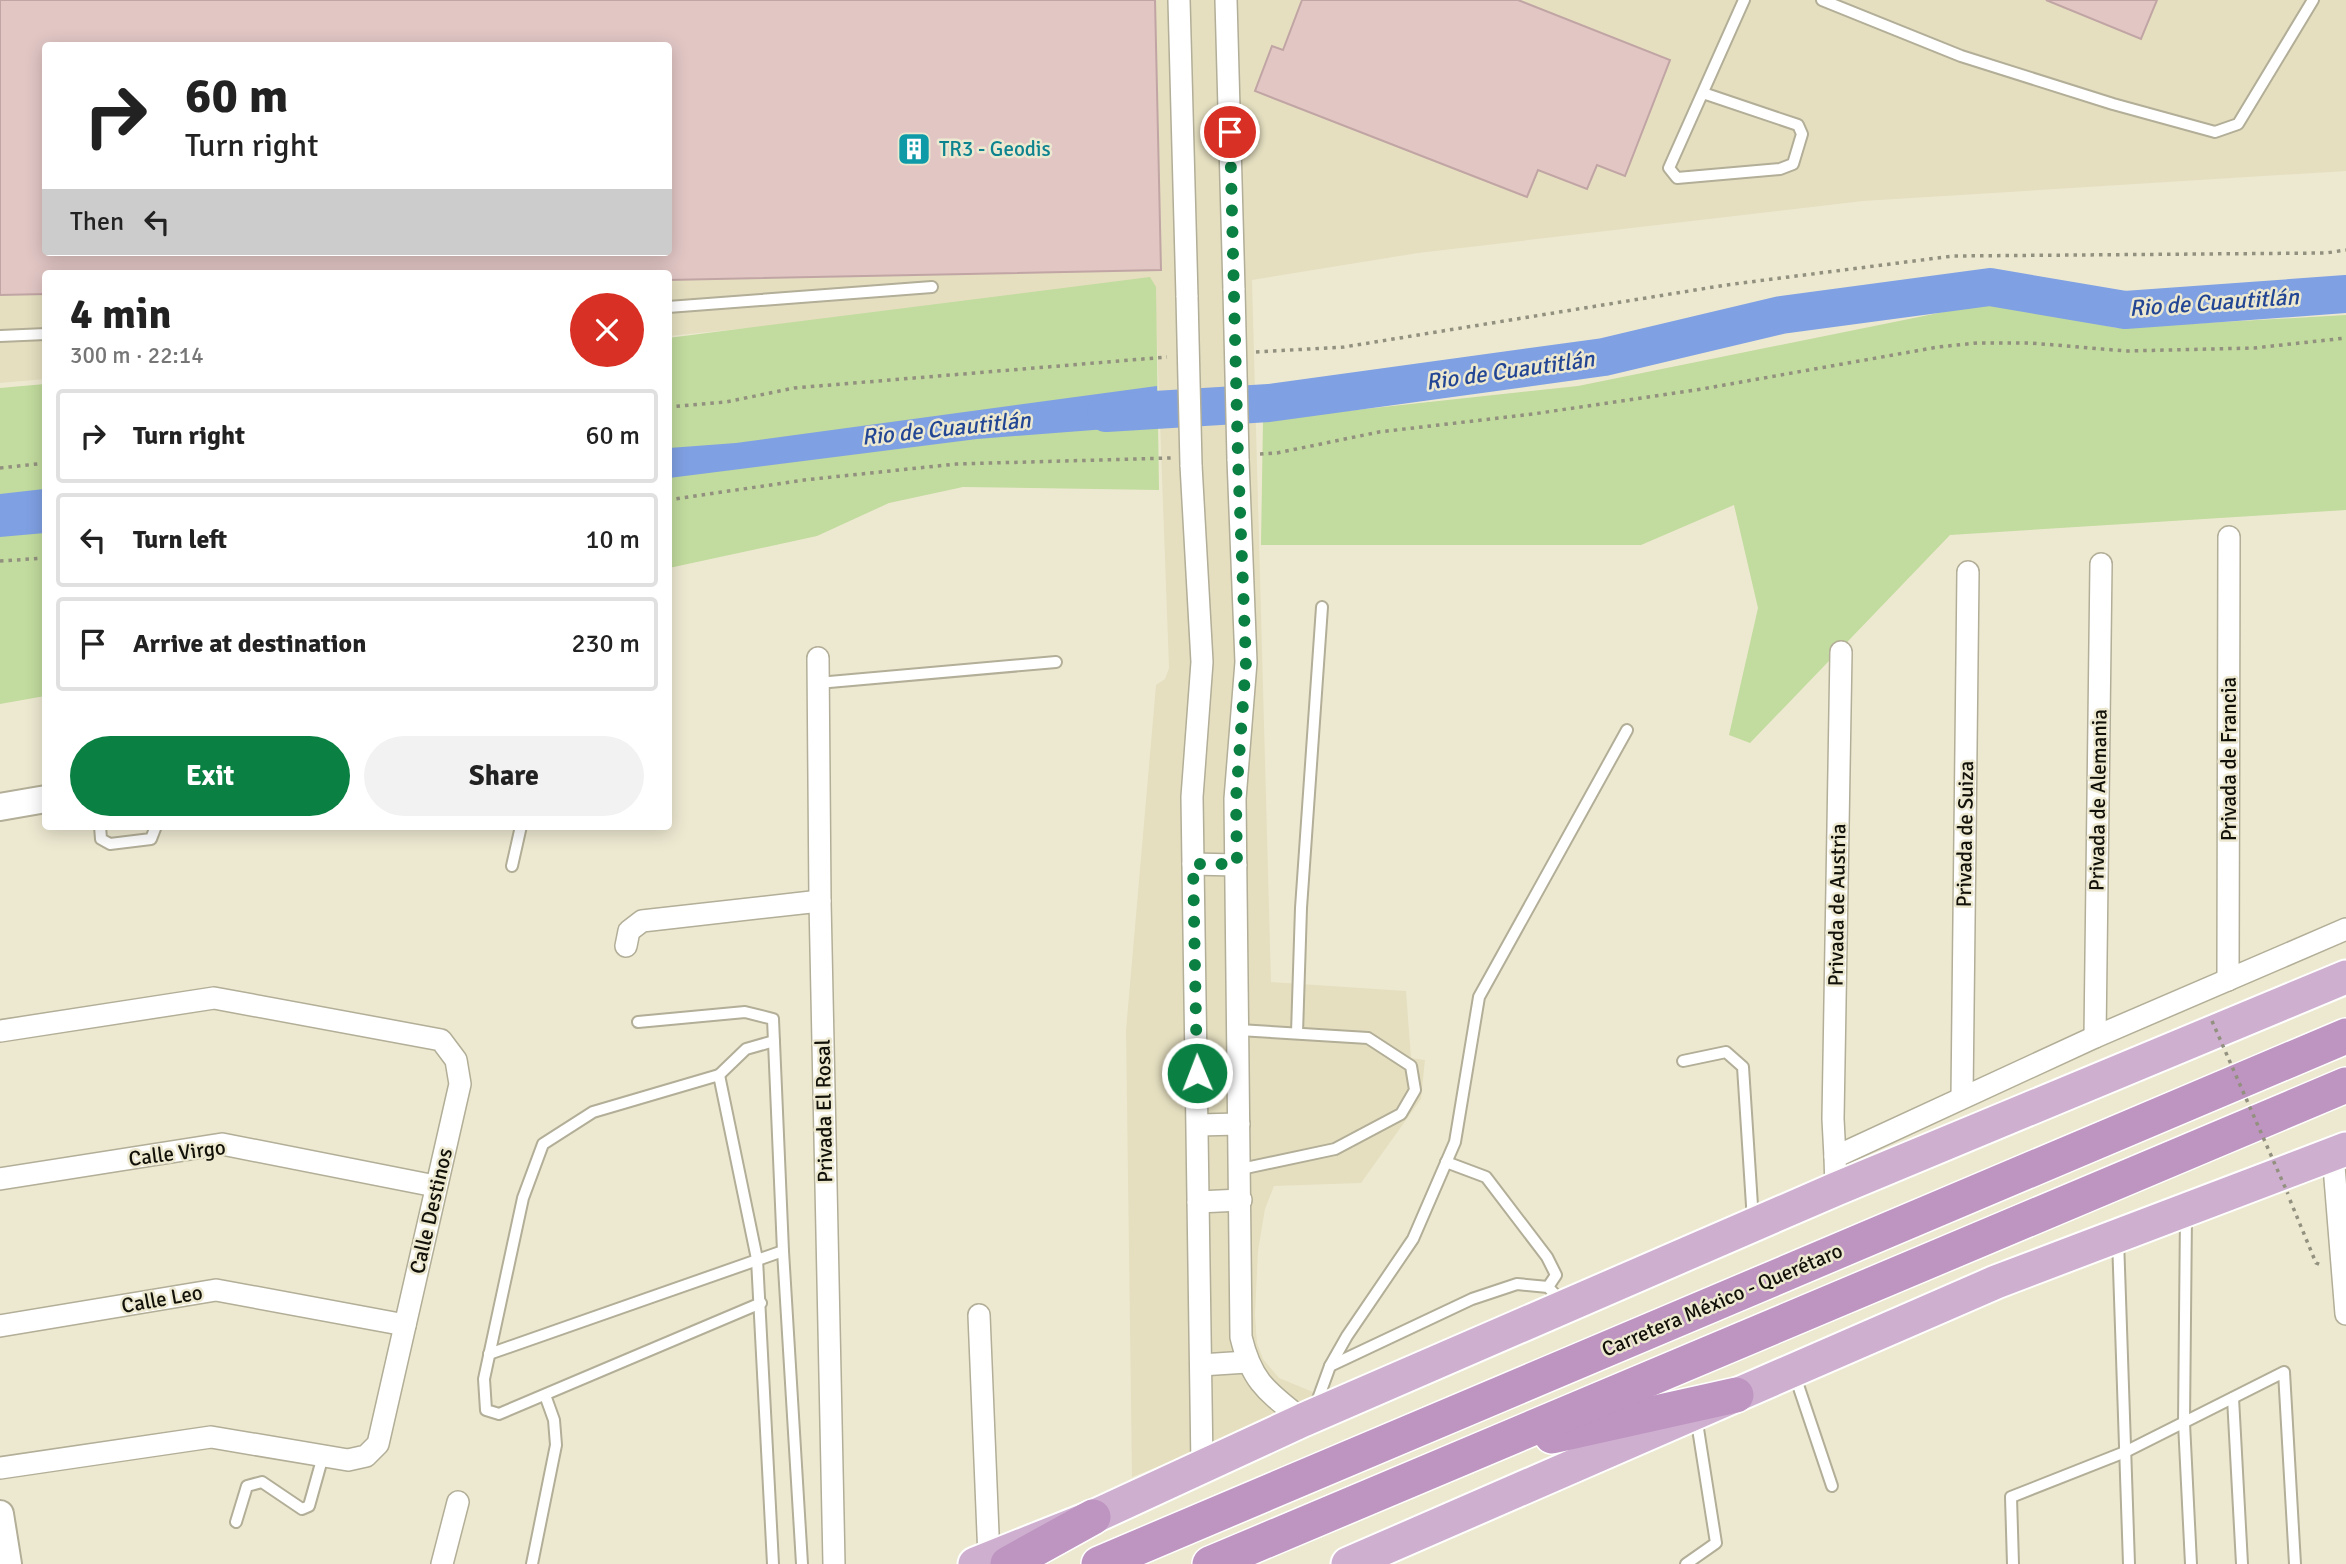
<!DOCTYPE html>
<meta charset="utf-8">
<style>
:root{--surface:#fff;--page:#f2f2f2;--text:#222;--muted:#767676;--line:#e0e0e0;--accent:#0b8043}
body{margin:0;font-family:Signika,sans-serif;background:var(--page);color:var(--text);height:100vh;display:flex;flex-direction:column;font-size:26px;white-space:nowrap}
*{box-sizing:border-box;margin:0}
p{font-size:23px;color:var(--muted)}
.icon{flex:none;width:38px;height:38px;fill:none;stroke:currentColor;stroke-width:2;stroke-linecap:round;stroke-linejoin:round}
.map{position:relative;flex:1;overflow:hidden}
.drawer{position:absolute;left:42px;top:270px;width:630px;height:560px;display:flex;flex-direction:column;background:var(--surface);border-radius:7px;box-shadow:0 4px 18px #0003}
.drawer>*{flex:none}
.top-card{position:absolute;left:42px;top:42px;width:630px;height:214px;border-radius:7px;box-shadow:0 4px 18px #0003;background:#fff;color:var(--text);overflow:hidden}
.pin{position:absolute;display:grid;place-items:center;width:60px;height:60px;color:#fff;margin:-30px;border:4px solid #fff;border-radius:50%;box-shadow:0 2px 7px #0007}
.me{position:absolute;width:77px;margin:-38px;rotate:359deg;stroke-linejoin:round;filter:drop-shadow(0 0 5px #0008)}
.turn{display:flex;align-items:center;gap:24px;height:147px;padding:0 28px;font-size:32px}
.turn .icon{width:91px;height:91px;stroke-width:2.5}
.turn b{display:block;font-size:49px;line-height:60px}
.then{display:flex;align-items:center;height:66px;padding:0 28px;background:#0003;gap:14px;font-size:26px}
.round{display:grid;place-items:center;flex:none;width:74px;height:74px;border-radius:37px;background:var(--page)}
.overview{display:flex;align-items:center;justify-content:space-between;height:119px;padding:0 28px}
h1{font-size:42px;font-weight:700;line-height:52px}
.button{display:flex;gap:14px;margin-top:auto;padding:14px 28px}
.button a{flex:1;height:80px;border-radius:42px;background:var(--accent);color:#fff;font-size:28px;font-weight:700;line-height:80px;text-align:center}
.button a+a{background:var(--page);color:var(--text)}
ul{padding:0;list-style:none}
li{display:flex;align-items:center;gap:21px;height:94px;margin:0 14px 10px;padding:0 14px;border:4px solid var(--line);border-radius:7px}
li div{flex:1}
li b{display:block;font-size:26px}
li em{font-style:normal}
.map>svg:first-child{display:block}
.built{fill:#e5dfc0;fill-rule:evenodd}
.green{fill:#c2db9e}
.water{fill:#7fa0e3}
.lines{fill:none;stroke-linecap:round;stroke-linejoin:round}
.river{stroke:#7fa0e3;stroke-width:38}
.building{fill:#e1c6c4;stroke:#c0a5a4;stroke-width:2;fill-rule:evenodd}
.service-casing{stroke:#b2ae97;stroke-width:14}
.minor-casing{stroke:#b2ae97;stroke-width:24}
.tertiary-casing{stroke:#b2ae97;stroke-width:30}
.primary-casing{stroke:#fff;stroke-width:37}
.trunk-casing{stroke:#fff;stroke-width:38}
.path{stroke:#92907e;stroke-width:3.5;stroke-dasharray:3.5 5;stroke-linecap:butt}
.service{stroke:#fff;stroke-width:10}
.minor{stroke:#fff;stroke-width:21}
.tertiary{stroke:#fff;stroke-width:26}
.primary{stroke:#ceafd0;stroke-width:33}
.trunk{stroke:#be94c0;stroke-width:35}
.minor-bridge-casing{stroke:#b2ae97;stroke-width:24;stroke-linecap:butt}
.path-bridge{stroke:#92907e;stroke-width:3.5;stroke-dasharray:3.5 5;stroke-linecap:butt}
.minor-bridge{stroke:#fff;stroke-width:21}
.route{stroke:#0b8043;stroke-width:12;stroke-dasharray:0 21.6}
.labels{text-anchor:middle;stroke-width:5;stroke-linejoin:round;paint-order:stroke}
.culture-label{font-size:21px;fill:#0d838f;stroke:#ede9d1;text-anchor:start}
.street-label{font-size:21px;fill:#121109;stroke:#ede9d1}
.water-label{font-size:23px;font-style:italic;fill:#234694;stroke:#ede9d1}
</style>
<div class="map">
<svg width="2346" height="1564" viewBox="0 0 2346 1564">
<rect width="100%" height="100%" fill="#ede9d1"/>
<path class="built" d="M0,0H2346V171L1863,201L1418,253L1252,280L1271,982L1406,991L1411,1058L1425,1060L1421,1099L1361,1183L1274,1186L1265,1209L1258,1251L1255,1315L1257,1343L1263,1359L1279,1378L1330,1399L1132,1477L1126,1030L1156,685L1165,679L1169,668L1155,287L669,336L668,273H46L45,379L0,383ZM46,46H668V252H46Z"/>
<g class="green">
<polygon points="1150,277 1156,287 1159,490 963,487 889,503 817,536 669,568 668,338"/>
<polygon points="1983,304 2046,313 2117,328 2346,315 2346,510 1950,535 1750,743 1729,735 1758,608 1734,505 1641,545 1261,545 1263,420 1578,386"/>
<polygon points="45,384 45,696 0,704 0,388"/>
</g>
<g class="water">
<polygon points="1157,386 1158,425 977,439 669,478 669,448 736,443"/>
<polygon points="45,508 45,533 0,537 0,513"/>
</g>
<g class="lines">
<g class="river">
<polyline points="1106,413 1269,403 1604,357 1781,315 1990,287 2125,310 2346,294"/>
<polyline points="0,513 46,508"/>
</g>
</g>
<g class="building">
<path d="M0,0H1155L1161,270L668,280V273H46V294L0,295ZM46,46H668V252H46Z"/>
<polygon points="1302,0 1518,0 1670,60 1625,176 1597,165 1587,189 1538,170 1527,197 1255,91 1272,46 1283,50"/>
<polygon points="2046,0 2157,0 2141,39"/>
</g>
<g class="lines">
<defs>
<g id="service">
<polyline points="1822,0 1961,56 2113,104 2215,132 2238,124 2313,0"/>
<polyline points="1703,93 1798,125 1802,134 1793,164 1780,169 1677,178 1669,168 1744,0"/>
<polyline points="668,307 932,287"/>
<polyline points="0,336 46,334"/>
<polyline points="818,683 1056,662"/>
<polyline points="100,826 101,839 110,844 151,839 156,826"/>
<polyline points="512,866 521,826"/>
<polyline points="638,1022 745,1012 773,1019 783,1251 802,1564"/>
<polyline points="1239,1030 1368,1038 1411,1066 1415,1090 1401,1114 1335,1149 1241,1169"/>
<polyline points="1297,1033 1301,908 1322,607"/>
<polyline points="1683,1061 1726,1052 1743,1067 1753,1221"/>
<polyline points="719,1075 746,1049 774,1041"/>
<polyline points="1446,1162 1486,1177 1547,1257 1556,1275 1548,1287"/>
<polyline points="2186,1214 2184,1423 2191,1564"/>
<polyline points="2118,1239 2129,1564"/>
<polyline points="761,1303 499,1414 486,1410 484,1379 523,1198 543,1144 593,1112 719,1075 757,1259 773,1564"/>
<polyline points="489,1354 783,1251"/>
<polyline points="1330,1366 1347,1336 1413,1239 1455,1142 1479,997 1627,730"/>
<polyline points="1794,1373 1832,1486"/>
<polyline points="2233,1398 2242,1564"/>
<polyline points="1318,1407 1318,1399 1330,1366 1472,1299 1517,1284 1548,1287 1562,1302"/>
<polyline points="236,1522 247,1486 262,1482 302,1509 309,1506 323,1456"/>
<polyline points="532,1564 556,1445 554,1420 545,1395"/>
<polyline points="1686,1564 1716,1543 1696,1416"/>
<polyline points="2013,1564 2011,1497 2125,1452 2284,1372 2295,1564"/>
</g>
<g id="minor">
<polyline points="1179,0 1187,297"/>
<polyline points="1226,0 1234,290"/>
<path d="M1238,459L1246,662L1235,799L1241,1337C1252,1383 1268,1392 1303,1420"/>
<polyline points="1191,465 1202,662 1192,797 1202,1466"/>
<polyline points="818,658 820,901 834,1564"/>
<polyline points="1193,864 1236,865"/>
<polyline points="626,946 629,931 642,921 820,901"/>
<polyline points="2228,980 2229,537"/>
<polyline points="0,1031 214,998 441,1040 456,1060 460,1084 378,1444 366,1456 348,1460 211,1437 0,1468"/>
<polyline points="2095,1037 2101,564"/>
<polyline points="1962,1097 1968,572"/>
<polyline points="1198,1125 1239,1124"/>
<polyline points="2333,1154 2346,1314"/>
<polyline points="1835,1157 1833,1119 1841,652"/>
<polyline points="0,1179 222,1144 435,1186"/>
<polyline points="1836,1189 1835,1157 2095,1037 2346,929"/>
<polyline points="1198,1202 1241,1200"/>
<polyline points="979,1315 989,1558"/>
<polyline points="0,1326 216,1290 405,1325"/>
<polyline points="1201,1365 1247,1362"/>
<polyline points="442,1564 458,1502"/>
</g>
<g id="tertiary">
<polyline points="0,807 46,799"/>
<polyline points="0,1514 8,1564"/>
</g>
<g id="primary">
<polyline points="975,1564 1093,1517 1303,1420 1836,1189 2346,977"/>
<polyline points="1348,1564 1996,1282 2346,1149"/>
</g>
<g id="trunk">
<polyline points="1552,1436 1736,1395"/>
<polyline points="1008,1564 1093,1517"/>
<polyline points="1099,1564 2346,1036"/>
<polyline points="1210,1564 2346,1085"/>
</g>
</defs>
<use href="#service" class="service-casing"/>
<use href="#minor" class="minor-casing"/>
<use href="#tertiary" class="tertiary-casing"/>
<use href="#primary" class="primary-casing"/>
<use href="#trunk" class="trunk-casing"/>
<g class="path">
<polyline points="1256,352 1344,347 1726,285 1953,256 2326,253 2346,250"/>
<polyline points="668,407 726,402 794,388 1167,357"/>
<polyline points="1260,454 1277,453 1379,432 1533,414 1702,389 1938,347 1977,343 2031,343 2126,351 2254,348 2346,338"/>
<polyline points="0,468 46,463"/>
<polyline points="668,500 804,480 956,464 1171,458"/>
<polyline points="0,561 46,558"/>
<polyline points="2290,1200 2316,1263 2321,1265"/>
</g>
<use href="#service" class="service"/>
<use href="#minor" class="minor"/>
<use href="#tertiary" class="tertiary"/>
<use href="#primary" class="primary"/>
<use href="#trunk" class="trunk"/>
<defs>
<g id="minor-bridge">
<polyline points="1234,290 1238,459"/>
<polyline points="1187,297 1191,465"/>
</g>
</defs>
<use href="#minor-bridge" class="minor-bridge-casing"/>
<polyline class="path-bridge" points="2212,1021 2288,1194"/>
<use href="#minor-bridge" class="minor-bridge"/>
</g>
<g class="lines">
<polyline class="route" points="1197,1073 1193,864 1237,864 1236,799 1246,662 1238,459 1230,132"/>
</g>
<defs>
<symbol id="building-square" viewBox="-11 -11 22 22"><rect x="-9" y="-9" width="18" height="18" rx="4" fill="#0f9aa8" stroke="#ede9d1"/><path d="M-4-6H4V6H1V3H-1V6H-4ZM-2.5-4.3h1.7v1.8h-1.7ZM.8-4.3h1.7v1.8H.8ZM-2.5-1h1.7V.8h-1.7ZM.8-1h1.7V.8H.8Z" fill="#fff"/></symbol>
</defs>
<g fill-rule="evenodd">
<use href="#building-square" x="895" y="130" width="38" height="38"/>
</g>
<g class="labels">
<g class="culture-label">
<text x="939" y="156">TR3 - Geodis</text>
</g>
<g class="street-label">
<text transform="translate(2229 759) rotate(-90)" y="7">Privada de Francia</text>
<text transform="translate(2098 800) rotate(-89)" y="7">Privada de Alemania</text>
<text transform="translate(1965 834) rotate(-89)" y="7">Privada de Suiza</text>
<text transform="translate(1837 905) rotate(-89)" y="7">Privada de Austria</text>
<text transform="translate(824 1111) rotate(-91)" y="7">Privada El Rosal</text>
<text transform="translate(177 1153) rotate(-7)" y="7">Calle Virgo</text>
<text transform="translate(431 1211) rotate(-77)" y="7">Calle Destinos</text>
<text transform="translate(162 1299) rotate(-10)" y="7">Calle Leo</text>
<text transform="translate(1722 1300) rotate(-23)" y="7">Carretera México - Querétaro</text>
</g>
<g class="water-label">
<text transform="translate(2214 302) rotate(-4)" y="8">Rio de Cuautitlán</text>
<text transform="translate(1510 370) rotate(-8)" y="8">Rio de Cuautitlán</text>
<text transform="translate(946 428) rotate(-6)" y="8">Rio de Cuautitlán</text>
</g>
</g>
</svg>
<div class="pin" style="left:1230px;top:132px;background:#d93025"><svg class="icon" aria-label="arrive" viewBox="0 0 24 24"><path d="M6 21V4h12l-3 4 3 4H6"/></svg></div>
<svg class="me" style="left:1197px;top:1073px" viewBox="-20 -20 40 40"><circle r="17" fill="#0b8043" stroke="#fff" stroke-width="3"/><path d="M0-11L8 9 0 5-8 9z" fill="#fff"/></svg>
<div class="top-card">
<div class="turn"><svg class="icon" aria-label="right" viewBox="0 0 24 24"><path d="M7 20v-9h11M14 6l5 5-5 5"/></svg><div><b>60 m</b>Turn right</div></div>
<div class="then">Then<svg class="icon" aria-label="left" viewBox="0 0 24 24"><path d="M17 20v-9H6M10 6l-5 5 5 5"/></svg></div>
</div>
<section class="drawer">
<div class="overview"><div><h1>4 min</h1><p>300 m · 22:14</p></div><a class="round" style="background:#d93025;color:#fff"><svg class="icon" aria-label="close" viewBox="0 0 24 24"><path d="M6 6l12 12M18 6L6 18"/></svg></a></div>
<ul>
<li><svg class="icon" aria-label="right" viewBox="0 0 24 24"><path d="M7 20v-9h11M14 6l5 5-5 5"/></svg><div><b>Turn right</b></div><em>60 m</em></li>
<li><svg class="icon" aria-label="left" viewBox="0 0 24 24"><path d="M17 20v-9H6M10 6l-5 5 5 5"/></svg><div><b>Turn left</b></div><em>10 m</em></li>
<li><svg class="icon" aria-label="arrive" viewBox="0 0 24 24"><path d="M6 21V4h12l-3 4 3 4H6"/></svg><div><b>Arrive at destination</b></div><em>230 m</em></li>
</ul>
<div class="button"><a>Exit</a><a>Share</a></div>
</section>
</div>
